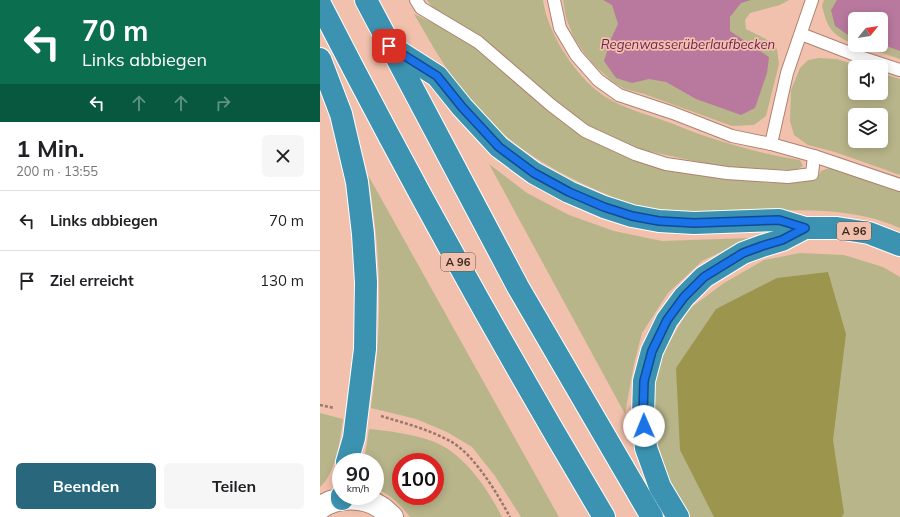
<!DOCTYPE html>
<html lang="de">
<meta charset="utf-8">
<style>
:root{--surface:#fff;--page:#f6f6f6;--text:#202124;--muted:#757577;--line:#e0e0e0;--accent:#28677c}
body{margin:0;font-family:Mulish,sans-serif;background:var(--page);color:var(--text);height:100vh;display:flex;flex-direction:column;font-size:15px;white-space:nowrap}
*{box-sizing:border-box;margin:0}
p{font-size:13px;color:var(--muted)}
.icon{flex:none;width:22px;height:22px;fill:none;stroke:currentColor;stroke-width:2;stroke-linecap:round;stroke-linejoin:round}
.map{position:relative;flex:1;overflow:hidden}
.sheet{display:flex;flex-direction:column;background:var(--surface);width:320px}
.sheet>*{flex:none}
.guide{background:#0b6e4f;color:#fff;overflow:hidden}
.needle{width:26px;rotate:60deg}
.controls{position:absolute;left:528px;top:12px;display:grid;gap:8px}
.controls a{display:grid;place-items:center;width:40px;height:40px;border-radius:6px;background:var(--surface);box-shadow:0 2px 10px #0003;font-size:20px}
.speed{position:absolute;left:12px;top:453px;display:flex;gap:8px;font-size:20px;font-weight:700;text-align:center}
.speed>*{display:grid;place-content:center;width:52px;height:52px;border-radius:50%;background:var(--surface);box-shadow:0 2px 10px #0003;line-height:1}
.speed small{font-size:10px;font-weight:400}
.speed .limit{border:6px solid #d22;background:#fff;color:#111}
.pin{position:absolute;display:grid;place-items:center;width:34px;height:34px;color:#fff;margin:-17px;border-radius:8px;box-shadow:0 2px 6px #0006}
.me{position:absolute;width:44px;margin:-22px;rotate:359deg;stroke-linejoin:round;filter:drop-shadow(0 0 3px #0008)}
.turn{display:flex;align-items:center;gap:14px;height:84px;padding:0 16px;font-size:18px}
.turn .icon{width:52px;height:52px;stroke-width:2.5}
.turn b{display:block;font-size:28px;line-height:34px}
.lanes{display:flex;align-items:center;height:38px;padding:0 16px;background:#0003;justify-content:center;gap:20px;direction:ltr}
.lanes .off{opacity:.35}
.round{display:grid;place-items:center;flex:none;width:42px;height:42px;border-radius:6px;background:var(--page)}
.overview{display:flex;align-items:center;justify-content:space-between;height:68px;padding:0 16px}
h1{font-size:24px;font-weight:700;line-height:30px}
.action{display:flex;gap:8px;margin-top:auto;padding:8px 16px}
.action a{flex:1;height:46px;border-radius:6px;background:var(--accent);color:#fff;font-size:16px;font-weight:700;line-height:46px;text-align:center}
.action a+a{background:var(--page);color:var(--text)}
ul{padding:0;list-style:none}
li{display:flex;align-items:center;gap:12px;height:60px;padding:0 16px;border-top:1px solid var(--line)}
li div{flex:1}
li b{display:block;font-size:15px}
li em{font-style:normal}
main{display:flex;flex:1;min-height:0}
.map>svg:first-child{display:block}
.green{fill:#b8b58a;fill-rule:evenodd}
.forest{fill:#9c954e}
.water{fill:#b9799f}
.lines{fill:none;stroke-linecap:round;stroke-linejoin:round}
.service-casing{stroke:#ae826f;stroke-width:14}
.secondary-casing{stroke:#ae826f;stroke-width:24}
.motorway-casing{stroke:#fff;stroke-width:24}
.path{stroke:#997769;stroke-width:2.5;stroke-dasharray:3 2;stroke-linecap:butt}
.service{stroke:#fff;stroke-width:12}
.secondary{stroke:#fff;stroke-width:22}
.motorway{stroke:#3b93b1;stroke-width:22}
.route-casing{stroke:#114b97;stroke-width:10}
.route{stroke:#1a73e8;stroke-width:7}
.labels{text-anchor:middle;stroke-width:3.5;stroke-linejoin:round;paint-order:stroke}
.shield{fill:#f1c1ad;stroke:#70554a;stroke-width:1}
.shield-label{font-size:11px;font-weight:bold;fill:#39271f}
.water-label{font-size:13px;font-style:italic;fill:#6f2255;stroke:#f1c1ad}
</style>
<main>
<section class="sheet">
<div class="guide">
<div class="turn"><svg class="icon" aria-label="left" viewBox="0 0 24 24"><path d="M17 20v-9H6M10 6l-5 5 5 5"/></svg><div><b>70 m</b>Links abbiegen</div></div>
<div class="lanes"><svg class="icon" aria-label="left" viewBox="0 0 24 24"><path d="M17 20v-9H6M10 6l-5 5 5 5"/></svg><svg class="icon off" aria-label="ahead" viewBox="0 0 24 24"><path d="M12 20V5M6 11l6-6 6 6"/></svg><svg class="icon off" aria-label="ahead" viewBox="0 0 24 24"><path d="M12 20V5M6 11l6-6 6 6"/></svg><svg class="icon off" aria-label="right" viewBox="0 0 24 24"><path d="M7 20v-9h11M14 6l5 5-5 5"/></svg></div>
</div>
<div class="overview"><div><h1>1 Min.</h1><p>200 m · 13:55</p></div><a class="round"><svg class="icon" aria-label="close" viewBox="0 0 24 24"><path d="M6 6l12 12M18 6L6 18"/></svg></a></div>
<ul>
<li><svg class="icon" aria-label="left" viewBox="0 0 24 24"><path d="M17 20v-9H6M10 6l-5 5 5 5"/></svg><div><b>Links abbiegen</b></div><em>70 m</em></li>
<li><svg class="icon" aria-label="arrive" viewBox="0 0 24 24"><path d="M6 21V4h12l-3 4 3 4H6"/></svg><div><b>Ziel erreicht</b></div><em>130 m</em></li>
</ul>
<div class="action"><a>Beenden</a><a>Teilen</a></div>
</section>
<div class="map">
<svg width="580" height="517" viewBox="0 0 580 517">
<rect width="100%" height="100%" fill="#f1c1ad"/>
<g class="green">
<path d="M107,0H223C227,31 252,70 276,90C297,107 323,113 348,122C362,127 375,133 388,137C418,147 449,155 480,160L483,166L476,170L422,168L397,166L323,150L299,141L272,128L248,112L114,10Z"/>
<polygon points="243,0 469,0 460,5 430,13 425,20 426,29 446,39 457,49 459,64 446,116 434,125 412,126 324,94 305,89 293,82 276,67 264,53 254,38 246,18"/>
<path d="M504,0H580V59L538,45H561V19H535V44C512,36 507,28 502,5Z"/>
<path d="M94,14L130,31L150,44L268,139L416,179L450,183L475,182L497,179L501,171L509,168L580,191V228C526,204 467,211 410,212C381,213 351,214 322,207C305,203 288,195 272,188C225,167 183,140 150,101C128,74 111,43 94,14Z"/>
<path d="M499,58L517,59L542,67H535V93H561V73L580,79V175L515,152L488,145L474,135L470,121L471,90L480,68L488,60ZM535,115H561V141H535Z"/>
<polygon points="169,164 207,193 249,215 294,231 342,241 430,238 382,261 348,293 322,333 314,364 305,414"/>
<path d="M48,175L239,517H201L175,476L152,447L127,432L96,419L51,408C59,350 62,293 56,235C54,215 51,195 48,175Z"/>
<polygon points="480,253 524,255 563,267 580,277 580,517 369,517 349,480 336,439 333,393 344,351 369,309 404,283 444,260"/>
<path d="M0,413L23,419C20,440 16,473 0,487Z"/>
<path d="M49,429C70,431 92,434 112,441C143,452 168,489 182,517H90C79,503 71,495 55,488V462H44ZM81,462H115V496H81Z"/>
</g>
<polygon class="forest" points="508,272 526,334 513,440 524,513 522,517 394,517 360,450 356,368 396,309 457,278"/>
<g class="water">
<polygon points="283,0 431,0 421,3 410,17 410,31 449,57 447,73 435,108 421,115 376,99 346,82 329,79 312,83 296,78 284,61 291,39 298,24 292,5"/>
<polygon points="517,0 580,0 580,51 561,44 561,19 535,19 535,37 528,35 515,26 511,10"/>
</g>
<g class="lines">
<defs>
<g id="service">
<polyline points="96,0 101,8 158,42 231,105 265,131 315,154 346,164 407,173 468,177 492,174 494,156 451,144"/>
<polyline points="234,0 240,28 256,55 278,80 299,95 353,113 412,136 451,144 467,73 492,0"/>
<polyline points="481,34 543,58 580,70"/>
<polyline points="494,156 580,185"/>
</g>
<path id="secondary" d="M0,508C16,496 43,495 60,507C64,509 68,514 72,517"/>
<g id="motorway">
<polyline points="46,0 198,287 332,517"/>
<path d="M0,4C89,178 184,349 284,517"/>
<polyline points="70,46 117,76 142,107 179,147 214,173 249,192 284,207 312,216 339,221 374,223 459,220 485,228 517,228 549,233 580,245"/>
<polyline points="0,59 21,114 37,182 43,234 46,282 45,349 34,438 27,462"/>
<polyline points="22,496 22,499"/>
<polyline points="358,517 340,487 326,448 323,415 324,381 332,351 347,320 364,297 384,277 423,253 442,246 462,240 485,228"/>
</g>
</defs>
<use href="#service" class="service-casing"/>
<use href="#secondary" class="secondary-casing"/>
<use href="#motorway" class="motorway-casing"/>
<g class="path">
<polyline points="0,405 14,408"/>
<path d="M61,416C84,423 108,429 130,441C154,454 177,493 190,517"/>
</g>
<use href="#service" class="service"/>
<use href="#secondary" class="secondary"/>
<use href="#motorway" class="motorway"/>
</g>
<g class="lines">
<defs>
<polyline id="route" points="69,46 117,76 142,107 179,147 214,173 249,192 284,207 312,216 339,221 374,223 459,220 485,228 462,240 442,246 423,253 384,277 364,297 347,320 332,351 324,381 323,415 324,426"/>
</defs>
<use href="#route" class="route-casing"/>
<use href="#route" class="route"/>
</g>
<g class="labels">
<g class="shield">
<rect x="517" y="222" width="34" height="18" rx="3"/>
<rect x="121" y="253" width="34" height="18" rx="3"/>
</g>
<g class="shield-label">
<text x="534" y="235">A 96</text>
<text x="138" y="266">A 96</text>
</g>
<g class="water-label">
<text x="368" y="49">Regenwasserüberlaufbecken</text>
</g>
</g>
</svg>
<div class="controls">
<a><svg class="needle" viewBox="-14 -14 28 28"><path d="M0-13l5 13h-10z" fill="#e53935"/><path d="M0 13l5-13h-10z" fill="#757577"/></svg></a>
<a><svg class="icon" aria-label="sound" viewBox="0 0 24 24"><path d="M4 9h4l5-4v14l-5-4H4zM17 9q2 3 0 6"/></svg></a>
<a><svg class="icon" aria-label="layers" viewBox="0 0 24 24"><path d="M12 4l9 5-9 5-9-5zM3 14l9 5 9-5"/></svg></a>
</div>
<div class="speed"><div>90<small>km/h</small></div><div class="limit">100</div></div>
<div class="pin" style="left:69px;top:46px;background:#d93025"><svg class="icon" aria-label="arrive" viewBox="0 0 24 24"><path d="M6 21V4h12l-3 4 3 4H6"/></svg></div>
<svg class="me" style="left:324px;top:426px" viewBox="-20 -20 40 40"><circle r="19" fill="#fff"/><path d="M0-13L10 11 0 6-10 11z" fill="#1a73e8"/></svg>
</div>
</main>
